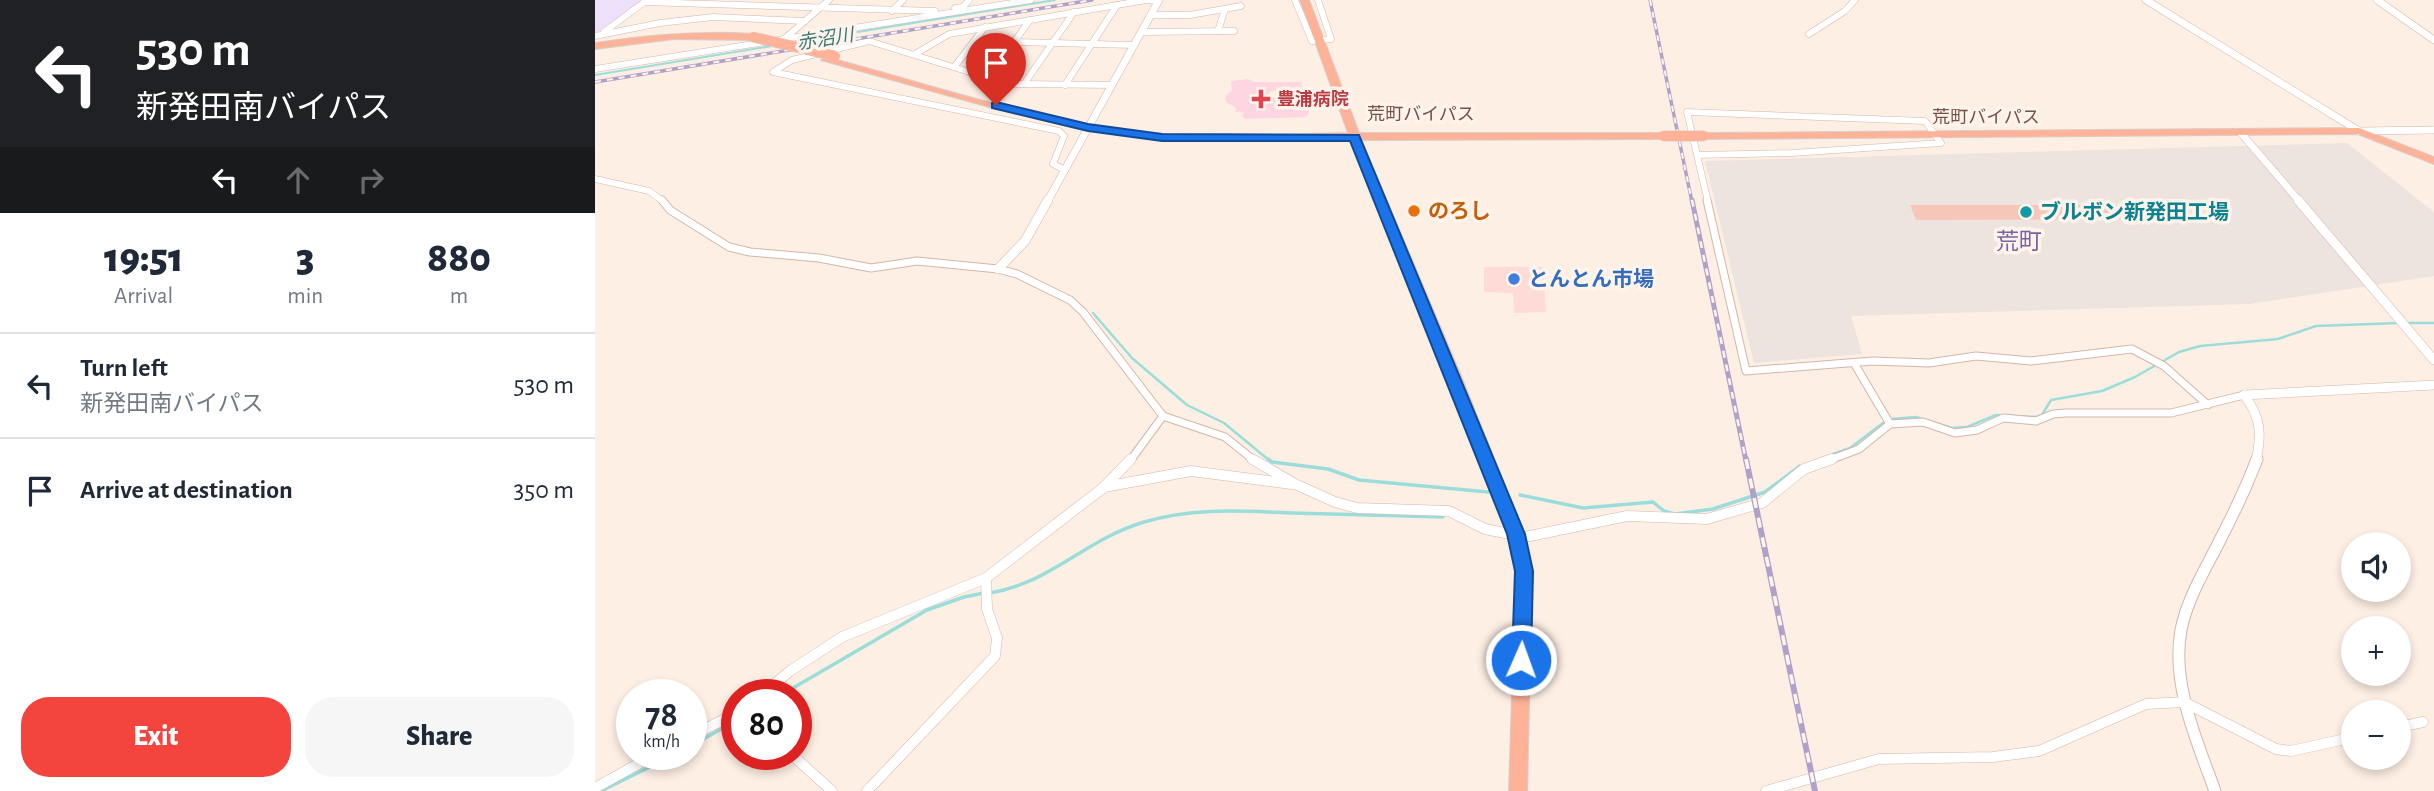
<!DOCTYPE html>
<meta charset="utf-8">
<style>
:root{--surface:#fff;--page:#f6f6f7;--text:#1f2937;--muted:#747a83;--line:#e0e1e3;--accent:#f3443e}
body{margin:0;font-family:"Alegreya Sans","Noto Sans JP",sans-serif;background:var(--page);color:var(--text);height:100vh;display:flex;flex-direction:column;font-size:26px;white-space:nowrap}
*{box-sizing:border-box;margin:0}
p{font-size:23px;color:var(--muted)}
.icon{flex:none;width:38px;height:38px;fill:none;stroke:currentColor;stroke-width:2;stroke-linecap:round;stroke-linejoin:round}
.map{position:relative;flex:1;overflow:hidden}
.panel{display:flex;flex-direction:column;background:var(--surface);width:595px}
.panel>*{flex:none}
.hud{background:#202124;color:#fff;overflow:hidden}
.controls{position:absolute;left:1746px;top:532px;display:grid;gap:14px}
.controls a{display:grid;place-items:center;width:70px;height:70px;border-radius:50%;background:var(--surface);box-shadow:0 4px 10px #0003;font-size:35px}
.speed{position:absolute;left:21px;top:679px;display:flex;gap:14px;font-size:35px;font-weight:700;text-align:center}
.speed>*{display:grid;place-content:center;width:91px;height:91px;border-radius:50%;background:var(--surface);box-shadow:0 4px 10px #0003;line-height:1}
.speed small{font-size:18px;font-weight:400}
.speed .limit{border:10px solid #d22;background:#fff;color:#111}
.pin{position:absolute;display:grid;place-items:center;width:60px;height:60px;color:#fff;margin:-72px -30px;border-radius:50% 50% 50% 0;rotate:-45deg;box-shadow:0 0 7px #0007}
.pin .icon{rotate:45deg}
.me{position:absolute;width:77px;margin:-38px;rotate:2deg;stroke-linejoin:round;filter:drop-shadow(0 0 5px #0008)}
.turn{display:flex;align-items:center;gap:24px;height:147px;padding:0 21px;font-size:32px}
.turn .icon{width:91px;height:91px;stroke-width:2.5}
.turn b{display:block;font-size:49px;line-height:60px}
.lanes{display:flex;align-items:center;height:66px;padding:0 21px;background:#0003;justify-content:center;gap:35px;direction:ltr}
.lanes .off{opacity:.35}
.eta{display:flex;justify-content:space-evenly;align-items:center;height:119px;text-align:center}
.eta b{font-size:42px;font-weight:800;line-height:49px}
.action{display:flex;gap:14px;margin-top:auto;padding:14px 21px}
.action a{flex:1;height:80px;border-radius:28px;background:var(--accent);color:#fff;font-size:28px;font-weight:800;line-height:80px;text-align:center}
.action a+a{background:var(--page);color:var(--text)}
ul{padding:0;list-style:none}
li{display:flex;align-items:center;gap:21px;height:105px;padding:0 21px;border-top:2px solid var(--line)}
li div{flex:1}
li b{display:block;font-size:26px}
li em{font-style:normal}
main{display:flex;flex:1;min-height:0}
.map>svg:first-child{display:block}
.commercial{fill:#ffdbd7}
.industrial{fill:#ede3df}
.education{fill:#ece0fb}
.medical{fill:#fdd6e2}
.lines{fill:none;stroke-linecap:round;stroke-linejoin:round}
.stream-far2{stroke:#9bddda;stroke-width:2}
.stream-far1{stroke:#9bddda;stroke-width:2.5}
.stream{stroke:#9bddda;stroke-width:3.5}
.building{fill:#f6c6b9}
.minor-far2-casing{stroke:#d3b6ab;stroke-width:7}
.minor-far1-casing{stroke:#d3b6ab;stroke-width:9}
.minor-casing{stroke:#d3b6ab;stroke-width:11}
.tertiary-far2-casing{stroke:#d3b6ab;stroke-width:8}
.tertiary-far1-casing{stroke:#d3b6ab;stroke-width:10}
.tertiary-casing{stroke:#d3b6ab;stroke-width:13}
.trunk-casing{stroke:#d9cecb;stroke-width:2}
.minor-far2{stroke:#fff;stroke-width:6}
.minor-far1{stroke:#fff;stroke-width:7}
.minor{stroke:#fff;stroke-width:10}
.tertiary-far2{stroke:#fff;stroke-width:7}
.tertiary-far1{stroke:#fff;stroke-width:9}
.tertiary{stroke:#fff;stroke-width:11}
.trunk{fill:#feb298;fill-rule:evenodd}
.rail-far2-casing{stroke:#afa1c9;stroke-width:3.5}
.rail-far1-casing{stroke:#afa1c9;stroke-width:5}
.rail-casing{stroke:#afa1c9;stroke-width:6}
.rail-far2{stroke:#fff4ec;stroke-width:2;stroke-dasharray:6;stroke-linecap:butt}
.rail-far1{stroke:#fff4ec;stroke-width:2.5;stroke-dasharray:7;stroke-linecap:butt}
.rail{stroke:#fff4ec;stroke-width:3.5;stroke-dasharray:10;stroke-linecap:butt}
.trunk-bridge-casing{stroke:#d9cecb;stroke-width:11;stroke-linecap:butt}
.trunk-bridge{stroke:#feb298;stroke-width:10}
.route{fill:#1a73e8;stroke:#114b97;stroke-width:2}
.health-dot{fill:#e0444e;stroke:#fff4ec;stroke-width:2.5}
.food-dot{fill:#e8710a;stroke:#fff4ec;stroke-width:2.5}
.culture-dot{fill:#0f9aa8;stroke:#fff4ec;stroke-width:2.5}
.shop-dot{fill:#3f7fe0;stroke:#fff4ec;stroke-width:2.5}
.labels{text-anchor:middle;stroke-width:7;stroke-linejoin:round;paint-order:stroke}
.far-health-label{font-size:18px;font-weight:bold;fill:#be3a42;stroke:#fff4ec;text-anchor:start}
.far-street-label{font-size:18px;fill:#794f47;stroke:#fff4ec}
.far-water-label{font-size:19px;font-style:italic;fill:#367977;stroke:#fff4ec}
.food-label{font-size:21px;font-weight:bold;fill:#c56008;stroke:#fff4ec;text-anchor:start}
.culture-label{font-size:21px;font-weight:bold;fill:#0d838f;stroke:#fff4ec;text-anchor:start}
.shop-label{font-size:21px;font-weight:bold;fill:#366cbe;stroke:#fff4ec;text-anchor:start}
.neighbourhood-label{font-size:23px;fill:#7e629e;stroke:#fff4ec}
</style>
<main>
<section class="panel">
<div class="hud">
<div class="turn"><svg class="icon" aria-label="left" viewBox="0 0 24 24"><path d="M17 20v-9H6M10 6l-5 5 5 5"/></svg><div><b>530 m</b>新発田南バイパス</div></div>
<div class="lanes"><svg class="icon" aria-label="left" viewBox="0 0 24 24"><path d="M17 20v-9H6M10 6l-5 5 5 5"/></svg><svg class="icon off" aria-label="ahead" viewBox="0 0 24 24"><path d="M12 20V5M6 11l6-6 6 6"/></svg><svg class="icon off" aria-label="right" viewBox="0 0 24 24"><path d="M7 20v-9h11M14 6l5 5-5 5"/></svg></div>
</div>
<div class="eta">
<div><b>19:51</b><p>Arrival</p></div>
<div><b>3</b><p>min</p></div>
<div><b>880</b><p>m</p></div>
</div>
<ul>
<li><svg class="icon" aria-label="left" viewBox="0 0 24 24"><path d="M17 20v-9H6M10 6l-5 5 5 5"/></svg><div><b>Turn left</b><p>新発田南バイパス</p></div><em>530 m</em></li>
<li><svg class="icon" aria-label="arrive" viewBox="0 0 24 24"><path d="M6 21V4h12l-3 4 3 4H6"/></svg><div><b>Arrive at destination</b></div><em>350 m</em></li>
</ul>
<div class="action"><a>Exit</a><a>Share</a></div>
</section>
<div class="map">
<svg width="1839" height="791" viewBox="0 0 1839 791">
<rect width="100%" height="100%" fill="#feefe4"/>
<polygon class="commercial" points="889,267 948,267 951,312 919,313 918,293 889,292"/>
<polygon class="industrial" points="1752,143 1839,212 1839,276 1654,304 1256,316 1267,354 1159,363 1110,161"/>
<polygon class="education" points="0,0 48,0 0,34"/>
<polygon class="medical" points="653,79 659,82 707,82 706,91 675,91 672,98 702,98 698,110 714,109 714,113 711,117 650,119 647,116 649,112 640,112 641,108 631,102 630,97 637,90 636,81"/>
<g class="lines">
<g class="stream-far2">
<polyline points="201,42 460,0"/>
<polyline points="0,75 177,46"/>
</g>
<g class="stream-far1">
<polyline points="498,313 537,358 592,405 629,423 675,461"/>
<polyline points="1811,323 1839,323"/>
<polyline points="1297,419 1321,417 1357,428 1372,427 1401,415 1441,417 1447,415 1456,400 1507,391 1540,377 1584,352 1605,346 1683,339 1721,326 1804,323"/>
<polyline points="1238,454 1255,448 1288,423"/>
</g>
<g class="stream">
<polyline points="673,459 677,462 733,469 764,480 893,492"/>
<polyline points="925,495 988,508 1058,502 1069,511 1080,514 1118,509 1170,492 1205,466"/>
<path d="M395,593C458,582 489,540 549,522C599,507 646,511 698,513C748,514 798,516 848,517"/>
<polyline points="186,695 332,610 369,597 389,593"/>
<polyline points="96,746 142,720"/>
<polyline points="6,791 81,754"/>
</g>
</g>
<polygon class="building" points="1315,205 1538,205 1548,219 1321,220"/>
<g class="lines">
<defs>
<g id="minor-far2">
<polyline points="700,0 717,41 736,39 723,0"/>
<polyline points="49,2 340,11"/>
<polyline points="360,8 368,7 374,0"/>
<polyline points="297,11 308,0"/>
<polyline points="556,15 595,15 646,6"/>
<polyline points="623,31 630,9"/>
<polyline points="9,32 52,0"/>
<polyline points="546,32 639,31"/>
<polyline points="1214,34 1250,11 1260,0"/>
<polyline points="0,36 65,23 118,17 210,21"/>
<polyline points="188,40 234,0"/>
<polyline points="418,42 538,45"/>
<polyline points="320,54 354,34 551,0 563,1"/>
<polyline points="360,66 390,27"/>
<polyline points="0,69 436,0"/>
<polyline points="393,78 435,20"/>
<polyline points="429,84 479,12"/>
<polyline points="470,85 522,5"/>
<polyline points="1102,155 1197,153 1346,143 1330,121 1092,112 1113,202"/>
<polyline points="470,170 458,164 469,136 464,131 178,72 197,60 274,41 413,84 516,85"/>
<polyline points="0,179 54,191 69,202"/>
</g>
<g id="minor-far1">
<polyline points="67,200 75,210 134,247 155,252 224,258 276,268 322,261 403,269 422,274 475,300 488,312 568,416 630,437 660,461"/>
<polyline points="1112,200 1151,371 1278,361 1334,363 1381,356 1436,361 1537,349 1569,366 1613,405"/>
<polyline points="1259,363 1295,424"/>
<polyline points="535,461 568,416"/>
<polyline points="1232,461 1264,449 1295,424 1328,422 1360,433 1382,430 1408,418 1441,421 1458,414 1471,413 1576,413 1649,395"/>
</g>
<g id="minor">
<polyline points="657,459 700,484 740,502 762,508 854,511 890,529 930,537 1032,516 1112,519 1167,503 1209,469 1237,459"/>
<polyline points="509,487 596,471 697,484"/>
<polyline points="166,695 195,671 247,637 391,578 508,488 536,459"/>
<polyline points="1804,727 1828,722"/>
<polyline points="96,736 142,713"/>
<polyline points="196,754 237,791"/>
<polyline points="0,788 61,754"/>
<polyline points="272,791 400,656 402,638 392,609 391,578"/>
<polyline points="1171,791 1284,759 1398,757 1444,751 1551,704 1589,702 1681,749 1696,751 1759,737"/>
</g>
<g id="tertiary-far2">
<polyline points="1551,0 1764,131 1839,130"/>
<polyline points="1782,0 1839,40"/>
<polyline points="1646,133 1705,202"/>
<polyline points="452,202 564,0"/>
</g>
<g id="tertiary-far1">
<polyline points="1703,200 1839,360"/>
<polyline points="403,269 430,241 453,200"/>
<polyline points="1649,395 1839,385"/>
<path d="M1649,395C1666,417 1667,434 1661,461"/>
</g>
<path id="tertiary" d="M1620,791C1602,741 1576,684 1586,630C1592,599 1610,570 1624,542C1638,515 1651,488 1662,459"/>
<g id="trunk">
<path d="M705,0H714L764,133H1068L1073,136L1068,139L766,140L866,376L929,534L937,571L932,791H914L921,571L913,534L852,376L755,140H567L524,135L394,107L226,60L231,57C338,85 457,127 567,134C628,138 691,134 753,133Z"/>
<path d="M138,33L158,34L163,37L158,40L79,39L0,49V43C46,36 92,32 138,33Z"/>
<polygon points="1764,128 1839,157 1839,164 1763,134 1109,139 1104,136 1109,133"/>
</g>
</defs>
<use href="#minor-far2" class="minor-far2-casing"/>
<use href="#minor-far1" class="minor-far1-casing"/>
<use href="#minor" class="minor-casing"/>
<use href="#tertiary-far2" class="tertiary-far2-casing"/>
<use href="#tertiary-far1" class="tertiary-far1-casing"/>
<use href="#tertiary" class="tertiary-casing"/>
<use href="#trunk" class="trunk-casing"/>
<use href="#minor-far2" class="minor-far2"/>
<use href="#minor-far1" class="minor-far1"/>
<use href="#minor" class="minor"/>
<use href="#tertiary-far2" class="tertiary-far2"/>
<use href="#tertiary-far1" class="tertiary-far1"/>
<use href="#tertiary" class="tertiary"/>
<use href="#trunk" class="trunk"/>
<defs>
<g id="rail-far2">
<polyline points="1055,0 1097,202"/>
<polyline points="0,82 497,0"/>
</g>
<polyline id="rail-far1" points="1097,200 1151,461"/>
<polyline id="rail" points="1151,459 1220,791"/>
</defs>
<use href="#rail-far2" class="rail-far2-casing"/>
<use href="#rail-far1" class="rail-far1-casing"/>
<use href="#rail" class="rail-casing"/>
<use href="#rail-far2" class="rail-far2"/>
<use href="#rail-far1" class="rail-far1"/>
<use href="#rail" class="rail"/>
<defs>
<g id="trunk-bridge">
<polyline points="158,37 240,56"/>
<polyline points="1068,136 1109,136"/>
</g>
</defs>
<use href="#trunk-bridge" class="trunk-bridge-casing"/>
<use href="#trunk-bridge" class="trunk-bridge"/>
</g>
<polygon class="route" points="401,102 493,124 567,134 764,135 930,534 938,571 936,660 933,666 926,669 919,666 917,660 920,571 912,534 755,141 567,141 493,131 397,108 397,103"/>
<path class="health-dot" d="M662.5 88.5h7v7h7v7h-7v7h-7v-7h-7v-7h7z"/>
<circle class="food-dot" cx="819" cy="211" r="7"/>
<circle class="culture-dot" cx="1431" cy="212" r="7"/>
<circle class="shop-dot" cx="919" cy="279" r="7"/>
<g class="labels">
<g class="far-health-label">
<text x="682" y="105">豊浦病院</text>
</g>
<g class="far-street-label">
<text x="826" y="120">荒町バイパス</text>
<text x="1391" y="123">荒町バイパス</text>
</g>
<g class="far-water-label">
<text transform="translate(230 38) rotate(-9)" y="7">赤沼川</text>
</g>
<g class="food-label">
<text x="833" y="218">のろし</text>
</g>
<g class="culture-label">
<text x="1445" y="219">ブルボン新発田工場</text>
</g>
<g class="shop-label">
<text x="933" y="286">とんとん市場</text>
</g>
<g class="neighbourhood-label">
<text x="1424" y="249">荒町</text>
</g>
</g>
</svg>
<div class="controls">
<a><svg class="icon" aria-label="sound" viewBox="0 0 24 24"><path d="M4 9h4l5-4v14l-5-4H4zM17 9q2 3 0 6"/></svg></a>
<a>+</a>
<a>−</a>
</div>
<div class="speed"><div>78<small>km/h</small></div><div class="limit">80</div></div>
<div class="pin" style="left:401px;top:105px;background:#d93025"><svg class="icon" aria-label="arrive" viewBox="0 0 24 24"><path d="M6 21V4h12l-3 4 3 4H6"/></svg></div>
<svg class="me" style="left:926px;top:660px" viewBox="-20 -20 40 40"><circle r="17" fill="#1a73e8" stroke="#fff" stroke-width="3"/><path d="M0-11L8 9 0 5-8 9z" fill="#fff"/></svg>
</div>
</main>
